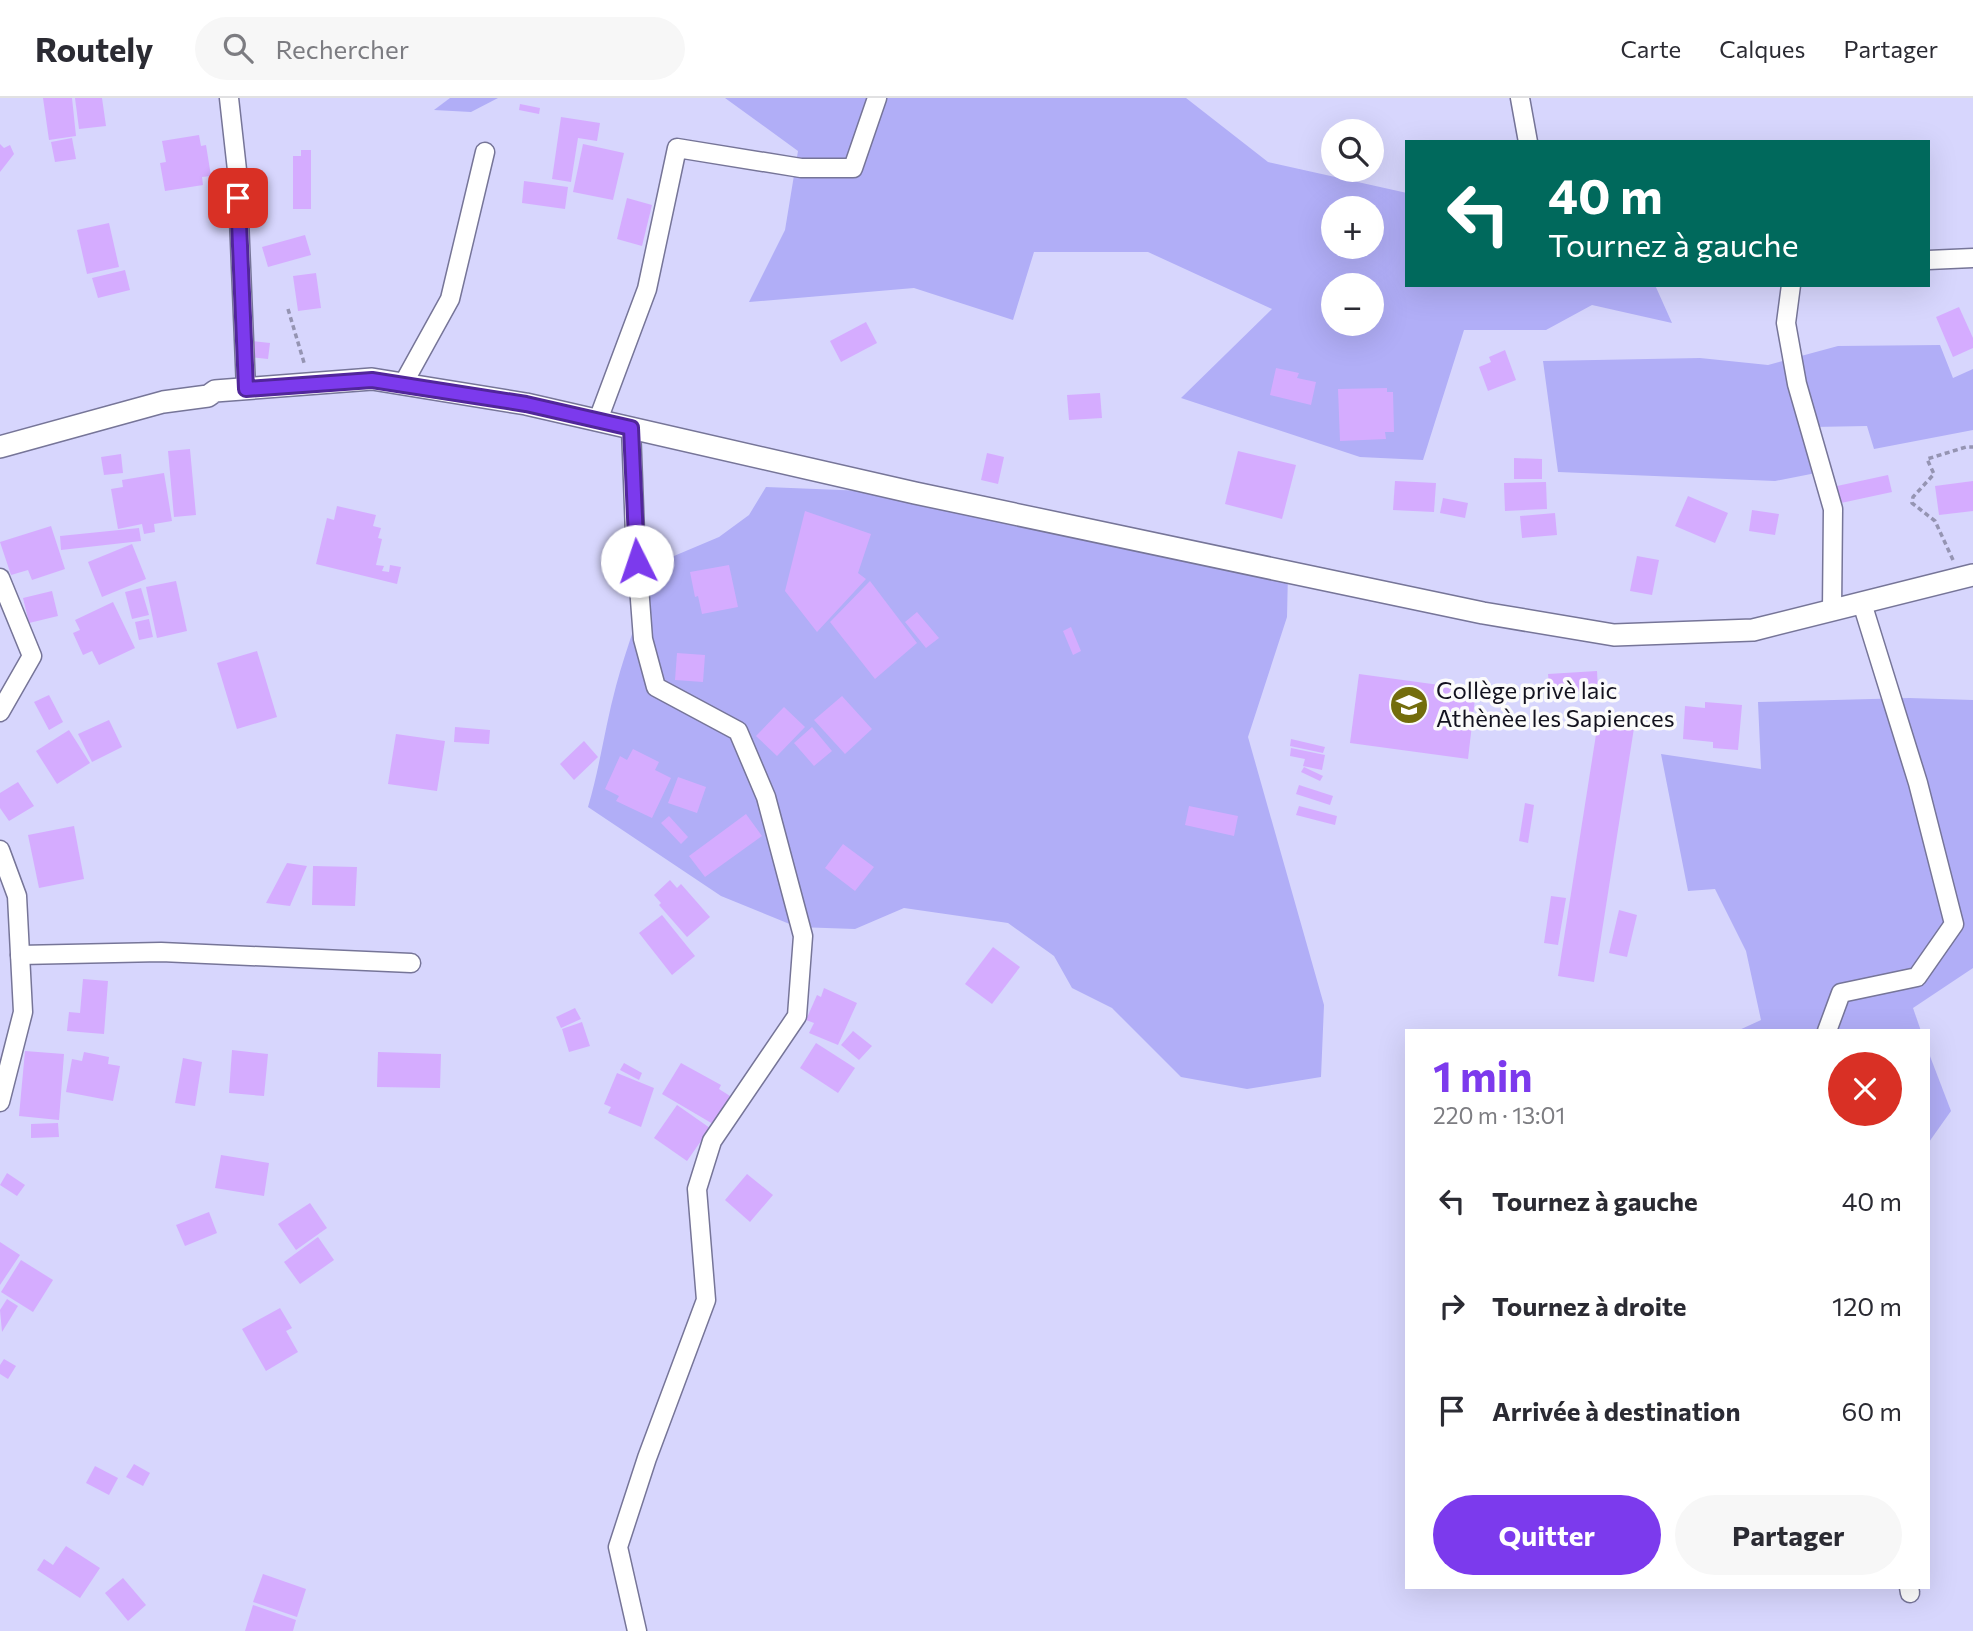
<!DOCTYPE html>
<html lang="fr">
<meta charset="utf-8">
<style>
:root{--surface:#fff;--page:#f7f7f7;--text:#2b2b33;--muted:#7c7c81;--line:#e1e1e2;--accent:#7c3aed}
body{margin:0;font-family:Commissioner,sans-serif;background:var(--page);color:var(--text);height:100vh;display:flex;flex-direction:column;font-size:26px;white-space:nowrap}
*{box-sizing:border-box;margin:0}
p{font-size:23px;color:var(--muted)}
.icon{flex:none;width:38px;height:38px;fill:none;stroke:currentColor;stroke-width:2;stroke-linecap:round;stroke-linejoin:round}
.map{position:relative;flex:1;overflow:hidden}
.side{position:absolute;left:1405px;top:931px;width:525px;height:560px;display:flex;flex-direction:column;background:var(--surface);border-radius:0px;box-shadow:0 7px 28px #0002}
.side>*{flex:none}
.hud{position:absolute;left:1405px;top:42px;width:525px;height:147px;border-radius:0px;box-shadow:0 7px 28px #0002;background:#00695c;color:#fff;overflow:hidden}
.fabs{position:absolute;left:1321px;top:21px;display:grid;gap:14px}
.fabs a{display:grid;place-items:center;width:63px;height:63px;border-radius:50%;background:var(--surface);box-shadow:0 7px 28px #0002;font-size:35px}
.pin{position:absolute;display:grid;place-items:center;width:60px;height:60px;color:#fff;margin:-30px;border-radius:14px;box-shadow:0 4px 10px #0006}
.me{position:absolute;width:77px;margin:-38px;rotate:356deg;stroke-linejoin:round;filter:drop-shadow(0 0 5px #0008)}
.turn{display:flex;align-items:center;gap:24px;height:147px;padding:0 28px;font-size:32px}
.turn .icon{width:91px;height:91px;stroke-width:2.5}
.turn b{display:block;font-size:49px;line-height:60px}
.round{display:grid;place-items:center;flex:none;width:74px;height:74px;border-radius:37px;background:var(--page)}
.head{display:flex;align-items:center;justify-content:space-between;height:119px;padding:0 28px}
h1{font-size:42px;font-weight:700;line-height:52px;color:var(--accent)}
.cta{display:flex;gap:14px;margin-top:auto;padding:14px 28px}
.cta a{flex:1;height:80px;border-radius:42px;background:var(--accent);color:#fff;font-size:28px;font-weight:700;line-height:80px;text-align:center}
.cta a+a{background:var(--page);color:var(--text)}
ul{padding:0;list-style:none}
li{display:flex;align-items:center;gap:21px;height:105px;padding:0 28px}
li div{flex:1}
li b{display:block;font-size:26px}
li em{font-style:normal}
header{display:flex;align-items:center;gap:42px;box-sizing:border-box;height:98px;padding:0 35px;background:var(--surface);border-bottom:2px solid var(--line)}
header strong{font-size:33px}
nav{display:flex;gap:38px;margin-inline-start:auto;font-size:24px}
.search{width:490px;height:63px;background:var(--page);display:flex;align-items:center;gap:18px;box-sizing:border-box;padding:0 24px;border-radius:38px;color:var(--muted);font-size:26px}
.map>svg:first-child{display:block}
.green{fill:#b1aef7;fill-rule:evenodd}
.building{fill:#d5acff}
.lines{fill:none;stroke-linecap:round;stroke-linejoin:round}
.minor-casing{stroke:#767598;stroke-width:21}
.tertiary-casing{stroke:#767598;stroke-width:24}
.path{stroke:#9594b2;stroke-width:3.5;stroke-dasharray:5 3.5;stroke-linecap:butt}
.minor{stroke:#fff;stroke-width:18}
.tertiary{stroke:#fff;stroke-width:21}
.route-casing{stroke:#51269a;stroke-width:18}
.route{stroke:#7c3aed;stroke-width:12}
.labels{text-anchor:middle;stroke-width:7;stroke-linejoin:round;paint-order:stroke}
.poi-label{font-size:24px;fill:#13121f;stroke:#fbfbfb;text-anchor:start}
</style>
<header>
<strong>Routely</strong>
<div class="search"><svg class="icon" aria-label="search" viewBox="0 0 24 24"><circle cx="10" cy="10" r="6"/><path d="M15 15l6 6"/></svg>Rechercher</div>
<nav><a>Carte</a><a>Calques</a><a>Partager</a></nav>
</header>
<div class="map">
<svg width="1973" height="1533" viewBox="0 0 1973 1533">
<rect width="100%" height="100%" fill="#d7d6fd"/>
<g class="green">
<polygon points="450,0 498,0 471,14 434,12"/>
<path d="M725,0H1186L1268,64L1407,95V187H1655L1672,225L1592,207L1546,232H1464L1423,362L1360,359L1181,300L1272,211L1148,154H1034L1013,222L914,190L749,204L785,132L798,53ZM1334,110H1372V149H1334ZM1334,187H1372V226H1334Z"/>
<polygon points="1940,247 1953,280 1973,271 1973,332 1874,351 1867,328 1813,329 1816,375 1775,383 1558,374 1543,263 1700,260 1768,267 1838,248"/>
<path d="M766,389L915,395L1288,474L1287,519L1248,639L1324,907L1321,979L1247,991L1181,979L1112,910L1072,890L1054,858L1008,825L904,810L855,831L797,829L721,798L588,709C600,669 605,628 616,588C627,547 643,507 655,466L719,439L749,417Z"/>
<polygon points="1909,600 1973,602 1973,870 1913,910 1921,933 1737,933 1761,922 1746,853 1715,791 1688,793 1661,656 1761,671 1758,604"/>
<polygon points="1928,953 1951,1013 1929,1044 1928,1044"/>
</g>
<g class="building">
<polygon points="43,0 72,0 76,38 49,42"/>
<polygon points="75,0 102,0 106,28 79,31"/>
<polygon points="520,6 540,10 539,16 519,12"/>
<polygon points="561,19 600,25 597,43 578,40 571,84 552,81"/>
<polygon points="199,37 201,48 206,47 211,78 202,79 203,87 165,93 160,65 166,64 162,43"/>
<polygon points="72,40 76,61 55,64 51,44"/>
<polygon points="0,46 4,50 10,47 14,56 0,74"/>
<polygon points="583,46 624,55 613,102 573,94"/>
<polygon points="301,52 311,52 311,111 293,111 293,58 301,58"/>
<polygon points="524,83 568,89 565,111 522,105"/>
<polygon points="627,100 652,107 642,148 617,141"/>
<polygon points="109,125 119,169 87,176 77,132"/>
<polygon points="305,137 311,157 268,169 262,149"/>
<polygon points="125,172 130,192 98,200 92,180"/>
<polygon points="316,175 321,210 298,213 293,178"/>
<polygon points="1959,209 1973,240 1973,250 1953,259 1936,219"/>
<polygon points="866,224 877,245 841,264 830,243"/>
<polygon points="251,243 270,245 268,261 249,259"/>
<polygon points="1505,252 1516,282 1488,293 1479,269 1491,264 1489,259"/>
<polygon points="1276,270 1299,275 1297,280 1316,284 1311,307 1270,297"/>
<polygon points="1387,290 1387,294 1393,294 1394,334 1385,334 1386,341 1340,343 1338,291"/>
<polygon points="1100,295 1102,320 1069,322 1067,297"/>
<polygon points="190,351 196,417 174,419 168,353"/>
<polygon points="1238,353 1296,367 1282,421 1225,406"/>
<polygon points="987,355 1004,359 998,386 981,382"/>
<polygon points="121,356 123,375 104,377 101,359"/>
<polygon points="1514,360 1542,361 1542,381 1514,381"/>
<polygon points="164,375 172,423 154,426 155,434 144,436 142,426 118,431 111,391 123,389 122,382"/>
<polygon points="1888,377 1892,394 1841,405 1837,388"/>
<polygon points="1395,383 1436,385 1434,414 1393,412"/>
<polygon points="1973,383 1973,413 1939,417 1935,388"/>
<polygon points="1546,384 1547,411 1505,413 1504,385"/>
<polygon points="1688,398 1728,415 1715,445 1675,428"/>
<polygon points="1443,400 1468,405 1465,420 1440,415"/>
<polygon points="337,408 376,417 373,428 381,430 378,440 382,441 376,467 384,468 382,473 389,474 390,467 401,469 397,486 316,466 327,420 334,422"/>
<polygon points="1752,412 1779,416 1775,437 1749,433"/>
<polygon points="805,413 871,436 858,475 866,481 817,534 785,493"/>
<polygon points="1555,415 1557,437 1522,440 1520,418"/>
<polygon points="51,428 65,471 32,482 28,472 11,477 0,444"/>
<polygon points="139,430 141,443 61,452 60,438"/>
<polygon points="132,446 146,481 102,499 88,464"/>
<polygon points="1637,458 1659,462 1652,497 1630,493"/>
<polygon points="729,467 738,509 702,516 698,498 695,499 690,474"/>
<polygon points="176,483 187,533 157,540 146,489"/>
<polygon points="870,483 917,545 875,581 830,524"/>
<polygon points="141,490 149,517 132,521 125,494"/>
<polygon points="52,493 58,518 29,525 23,500"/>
<polygon points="113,504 135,550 99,567 92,553 83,557 73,535 80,532 75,522"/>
<polygon points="917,514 939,540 926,550 905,524"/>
<polygon points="149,521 153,539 139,542 135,524"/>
<polygon points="1071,529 1081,553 1073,557 1063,533"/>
<polygon points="257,553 277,619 237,631 217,565"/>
<polygon points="677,555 705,557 703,584 675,582"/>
<polygon points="1597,573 1598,592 1550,596 1548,576"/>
<polygon points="1359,576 1476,592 1468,661 1350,645"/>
<polygon points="49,597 63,624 49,632 34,604"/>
<polygon points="842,598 872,631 845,656 814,622"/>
<polygon points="1705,604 1742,607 1738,652 1713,650 1713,644 1683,641 1685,608 1705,610"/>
<polygon points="784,609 805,629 777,658 756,638"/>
<polygon points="109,622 122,649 92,664 78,636"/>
<polygon points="1598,624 1634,630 1594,884 1558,878"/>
<polygon points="455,629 490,632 489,646 454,644"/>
<polygon points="812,629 832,653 814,668 794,645"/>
<polygon points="69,632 90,665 57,686 36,653"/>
<polygon points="396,636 445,643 437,693 388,686"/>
<polygon points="1291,641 1325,649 1323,655 1290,648"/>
<polygon points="584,643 598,659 574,682 560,666"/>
<polygon points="1291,650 1325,657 1322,672 1303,668 1305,661 1290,658"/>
<polygon points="633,651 659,664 655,672 671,680 652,720 616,703 619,698 605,691 620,658 627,662"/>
<polygon points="1304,669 1323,678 1320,683 1301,674"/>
<polygon points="678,679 706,689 697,715 668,705"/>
<polygon points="18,684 34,708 9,723 0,710 0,695"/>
<polygon points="1299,687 1333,698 1330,707 1296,696"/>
<polygon points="1525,705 1534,707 1528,745 1519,743"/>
<polygon points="1189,708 1238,718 1234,738 1185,727"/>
<polygon points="1299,708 1337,718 1335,727 1296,717"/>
<polygon points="746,716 762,738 705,779 689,758"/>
<polygon points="669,718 688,739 681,746 661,725"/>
<polygon points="74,728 84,781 39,790 28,737"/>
<polygon points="843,746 874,769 855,793 825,770"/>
<polygon points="287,765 307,768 290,808 266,805"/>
<polygon points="313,768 357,769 355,808 312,807"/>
<polygon points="670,782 677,790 681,786 710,819 687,839 659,807 661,805 654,797"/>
<polygon points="1551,798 1566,800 1558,847 1544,845"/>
<polygon points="1619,812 1637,817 1627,859 1609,855"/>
<polygon points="662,817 695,858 672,877 639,835"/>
<polygon points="993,849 1020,869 992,906 965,886"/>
<polygon points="83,881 108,883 104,936 67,933 69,914 80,915"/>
<polygon points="824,890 857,905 838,947 809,935 814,925 806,922 817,897 821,899"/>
<polygon points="575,910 581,921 561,930 556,919"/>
<polygon points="582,924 590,948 569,954 562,931"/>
<polygon points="853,933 872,948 859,962 841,947"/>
<polygon points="816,945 855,970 838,995 800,970"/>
<polygon points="232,952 268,956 264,998 229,995"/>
<polygon points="25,953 64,956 59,1022 19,1018"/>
<polygon points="84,954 109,959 108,966 120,968 113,1003 66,994 72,961 82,963"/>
<polygon points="378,954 441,956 440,990 377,989"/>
<polygon points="183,960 202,964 195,1008 175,1005"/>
<polygon points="624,965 642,975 639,982 620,972"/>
<polygon points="681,965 721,987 719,991 730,998 713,1026 662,996"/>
<polygon points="617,975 654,990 641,1029 608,1015 611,1009 604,1006"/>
<polygon points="677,1007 710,1030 687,1063 654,1040"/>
<polygon points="58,1025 59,1039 31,1040 31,1026"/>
<polygon points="221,1057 269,1065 264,1098 215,1090"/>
<polygon points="7,1075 25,1087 17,1098 0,1087"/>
<polygon points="747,1076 773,1097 750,1124 725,1102"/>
<polygon points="310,1105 327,1130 296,1152 278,1126"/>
<polygon points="209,1114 217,1135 185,1148 176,1127"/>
<polygon points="318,1139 334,1162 300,1186 284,1164"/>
<polygon points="0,1144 20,1157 0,1187"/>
<polygon points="21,1162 53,1182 33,1214 1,1194"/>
<polygon points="7,1201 18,1208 2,1234 0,1212"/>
<polygon points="280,1210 292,1230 286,1233 298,1254 266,1273 242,1231"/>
<polygon points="4,1261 16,1268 8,1281 0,1276 0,1267"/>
<polygon points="134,1366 150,1375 143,1388 126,1379"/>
<polygon points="95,1368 118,1380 109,1397 86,1385"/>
<polygon points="66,1448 100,1470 80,1500 37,1472 44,1461 53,1467"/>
<polygon points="263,1476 306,1491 297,1519 253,1504"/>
<polygon points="123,1480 146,1507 128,1523 105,1495"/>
<polygon points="253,1507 296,1522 293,1533 245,1533"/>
</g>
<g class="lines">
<defs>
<g id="minor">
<polyline points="229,0 237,72 246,291"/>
<polyline points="1520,0 1528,44"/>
<polyline points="1928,162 1973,160"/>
<polyline points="1791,187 1786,225 1797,286 1833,411 1832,512"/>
<polyline points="403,286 450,201 485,54"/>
<polyline points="598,322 647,191 677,50 801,70 853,70 877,0"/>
<polyline points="631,330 635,436 643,541 656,589 738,633 766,699 803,838 797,918 712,1043 697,1091 706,1202 647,1360 618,1449 637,1533"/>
<polyline points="0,480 32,558 0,614"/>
<polyline points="0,752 17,798 23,914 0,1004"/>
<polyline points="20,857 161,854 411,865"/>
<polyline points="1827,933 1841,895 1917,879 1954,826 1918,685 1862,505"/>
<polyline points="1909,1489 1910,1495"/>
</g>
<polyline id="tertiary" points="0,349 163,304 208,298 215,293 372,281 526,306 915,395 1288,474 1483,515 1614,537 1753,532 1973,477"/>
</defs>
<use href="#minor" class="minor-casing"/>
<use href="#tertiary" class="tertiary-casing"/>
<g class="path">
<polyline points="288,211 305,268"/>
<polyline points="1953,462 1935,423 1912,405 1913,399 1934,376 1927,361 1966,349 1973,349"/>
</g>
<use href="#minor" class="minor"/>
<use href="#tertiary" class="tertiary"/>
</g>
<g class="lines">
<defs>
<polyline id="route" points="238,100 246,291 372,282 526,306 631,330 637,463"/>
</defs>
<use href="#route" class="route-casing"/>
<use href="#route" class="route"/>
</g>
<defs>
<symbol id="school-disc" viewBox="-11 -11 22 22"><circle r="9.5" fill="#736d0c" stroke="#fbfbfb"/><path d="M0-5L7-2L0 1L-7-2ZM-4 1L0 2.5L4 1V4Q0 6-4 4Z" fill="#fff"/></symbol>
</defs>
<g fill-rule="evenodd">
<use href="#school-disc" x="1387" y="585" width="44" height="44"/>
</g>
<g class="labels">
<g class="poi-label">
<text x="1436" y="601">Collège privè laic<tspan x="1436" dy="28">Athènèe les Sapiences</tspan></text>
</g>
</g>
</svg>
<div class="fabs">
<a><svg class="icon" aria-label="search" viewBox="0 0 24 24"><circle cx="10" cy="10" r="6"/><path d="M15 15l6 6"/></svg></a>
<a>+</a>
<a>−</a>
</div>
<div class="pin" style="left:238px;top:100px;background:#d93025"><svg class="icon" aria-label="arrive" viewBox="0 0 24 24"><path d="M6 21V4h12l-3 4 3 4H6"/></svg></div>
<svg class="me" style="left:637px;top:463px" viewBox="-20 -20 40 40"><circle r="19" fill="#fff"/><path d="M0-13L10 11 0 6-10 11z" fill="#7c3aed"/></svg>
<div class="hud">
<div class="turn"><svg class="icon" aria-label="left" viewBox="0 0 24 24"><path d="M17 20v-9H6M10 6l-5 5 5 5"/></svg><div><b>40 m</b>Tournez à gauche</div></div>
</div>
<section class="side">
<div class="head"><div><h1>1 min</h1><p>220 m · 13:01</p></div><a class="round" style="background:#d93025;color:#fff"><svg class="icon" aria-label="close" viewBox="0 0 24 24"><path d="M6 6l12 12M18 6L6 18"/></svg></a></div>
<ul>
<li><svg class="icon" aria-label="left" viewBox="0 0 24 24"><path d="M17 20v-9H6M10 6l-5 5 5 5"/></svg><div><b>Tournez à gauche</b></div><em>40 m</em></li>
<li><svg class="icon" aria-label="right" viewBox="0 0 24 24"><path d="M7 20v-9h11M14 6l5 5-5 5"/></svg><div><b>Tournez à droite</b></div><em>120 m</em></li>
<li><svg class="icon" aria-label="arrive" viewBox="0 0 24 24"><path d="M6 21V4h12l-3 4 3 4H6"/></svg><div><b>Arrivée à destination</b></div><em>60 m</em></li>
</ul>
<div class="cta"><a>Quitter</a><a>Partager</a></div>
</section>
</div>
